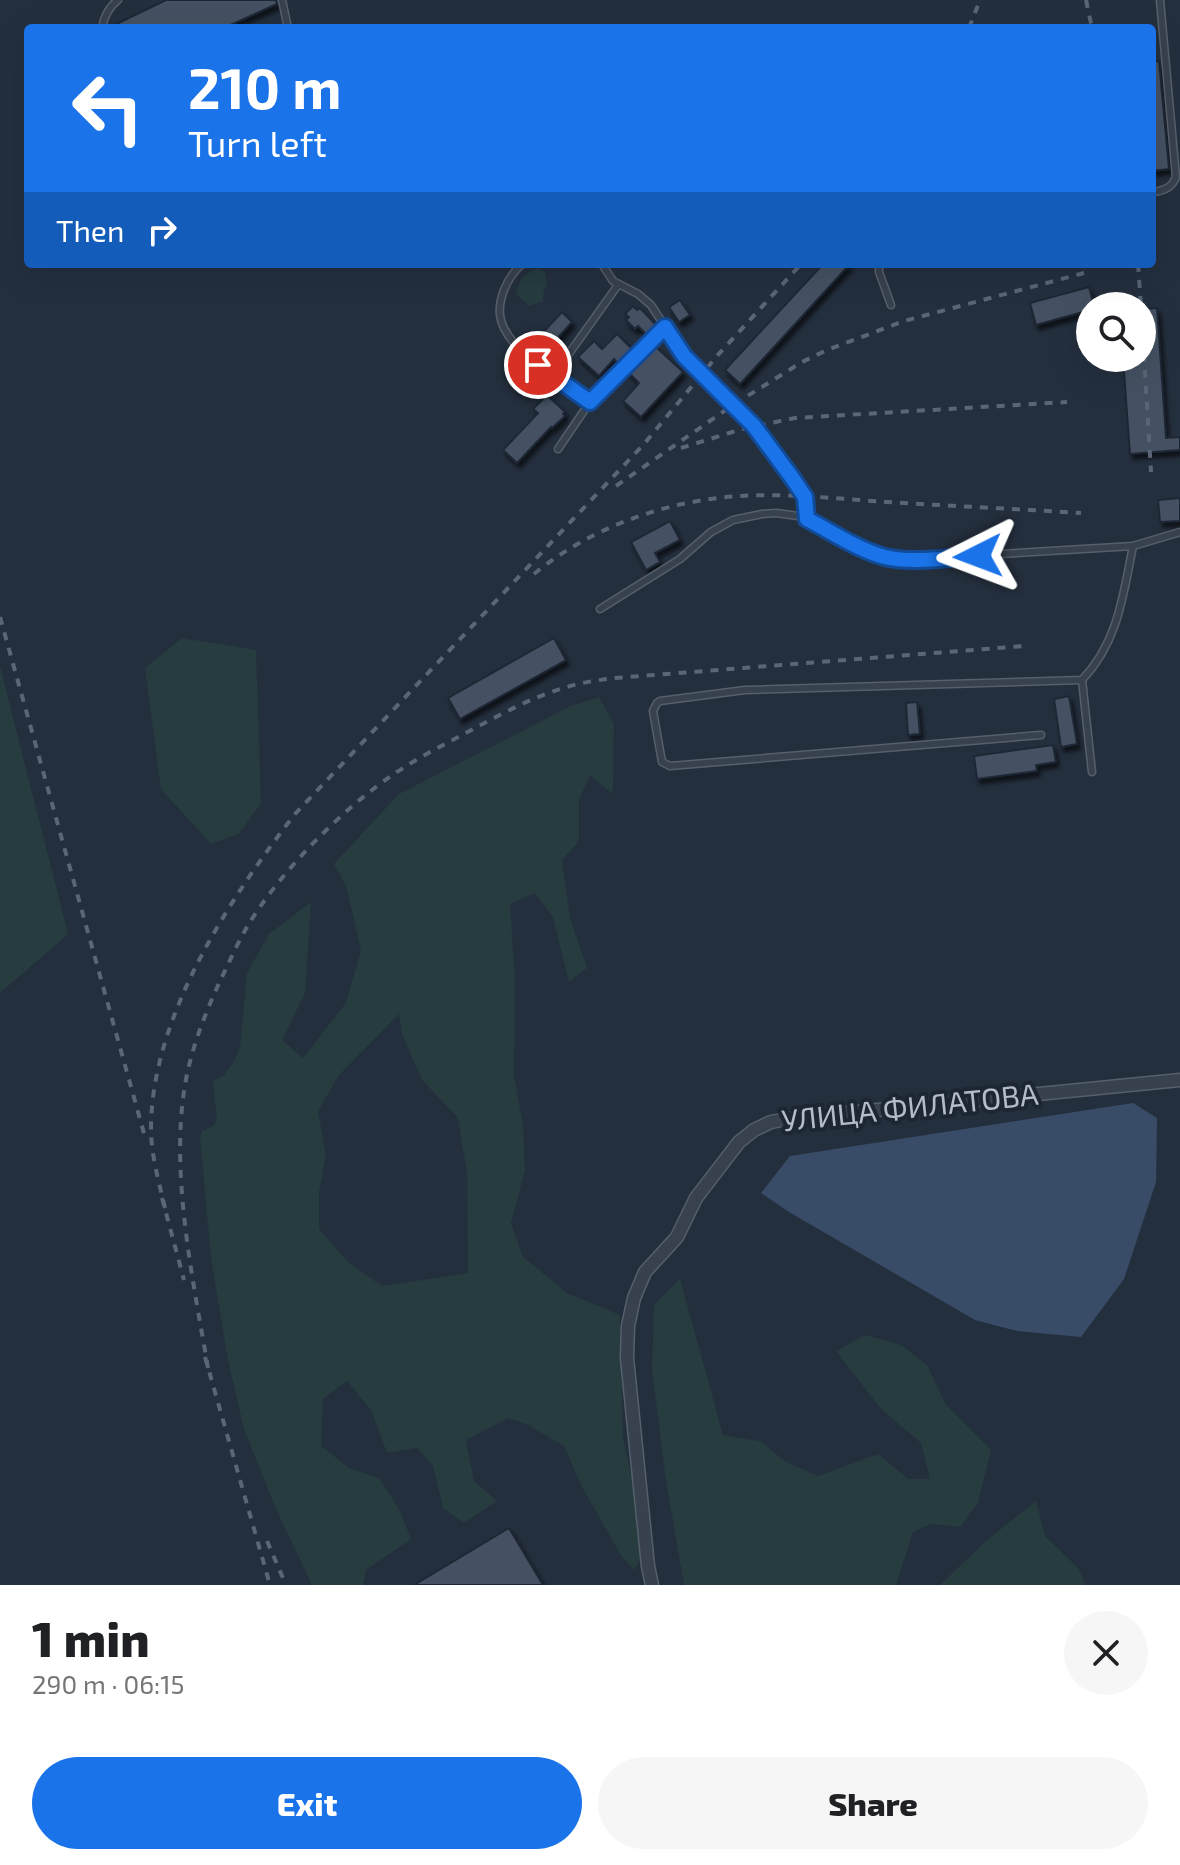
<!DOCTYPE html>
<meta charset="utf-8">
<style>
:root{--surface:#fff;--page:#f6f6f6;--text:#202124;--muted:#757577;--accent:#1a73e8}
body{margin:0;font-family:"Exo 2",sans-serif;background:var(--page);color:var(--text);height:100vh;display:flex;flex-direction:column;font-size:30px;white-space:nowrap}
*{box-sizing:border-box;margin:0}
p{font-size:26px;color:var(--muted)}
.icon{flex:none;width:44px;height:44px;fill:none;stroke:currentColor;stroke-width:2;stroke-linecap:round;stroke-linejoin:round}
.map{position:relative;height:1585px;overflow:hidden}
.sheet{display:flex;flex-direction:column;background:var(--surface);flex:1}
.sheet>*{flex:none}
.top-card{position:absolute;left:24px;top:24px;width:1132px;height:244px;border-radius:8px;box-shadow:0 8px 32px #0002;background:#1a73e8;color:#fff;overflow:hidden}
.tools{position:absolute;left:1076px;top:292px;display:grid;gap:16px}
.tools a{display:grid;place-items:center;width:80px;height:80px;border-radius:50%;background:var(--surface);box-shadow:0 8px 32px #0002;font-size:40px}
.pin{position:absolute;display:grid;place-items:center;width:68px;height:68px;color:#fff;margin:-34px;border:4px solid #fff;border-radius:50%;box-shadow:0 2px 8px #0007}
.me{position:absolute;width:88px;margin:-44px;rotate:267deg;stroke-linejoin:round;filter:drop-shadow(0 0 6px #0008)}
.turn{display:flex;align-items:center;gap:28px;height:168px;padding:0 32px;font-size:36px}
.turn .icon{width:104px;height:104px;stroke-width:2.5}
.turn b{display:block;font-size:56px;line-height:68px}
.then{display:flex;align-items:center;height:76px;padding:0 32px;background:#0003;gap:16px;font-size:30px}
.round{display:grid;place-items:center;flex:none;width:84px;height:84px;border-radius:42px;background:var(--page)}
.head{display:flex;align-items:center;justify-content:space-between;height:136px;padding:0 32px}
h1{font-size:48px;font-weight:800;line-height:60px}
.primary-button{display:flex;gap:16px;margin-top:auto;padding:16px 32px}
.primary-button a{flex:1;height:92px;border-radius:48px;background:var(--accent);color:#fff;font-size:32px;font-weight:800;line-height:92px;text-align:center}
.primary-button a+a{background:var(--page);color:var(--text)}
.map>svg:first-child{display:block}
.green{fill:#263c3f;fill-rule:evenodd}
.water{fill:#394c67}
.building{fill:#455162;stroke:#1f2835;stroke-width:2;filter:url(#shadow)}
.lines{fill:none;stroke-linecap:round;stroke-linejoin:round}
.lane-casing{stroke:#565f6c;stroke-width:9}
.street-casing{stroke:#565f6c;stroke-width:15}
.lane{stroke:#38414e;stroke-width:6}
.street{stroke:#38414e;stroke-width:12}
.rail{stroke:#5a6575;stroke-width:4;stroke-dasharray:8 8;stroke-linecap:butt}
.route-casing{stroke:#114b97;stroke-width:20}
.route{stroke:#1a73e8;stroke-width:14}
.labels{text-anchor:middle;stroke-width:8;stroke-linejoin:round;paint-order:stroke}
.street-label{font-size:30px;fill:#b4bcc9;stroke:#1d2633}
</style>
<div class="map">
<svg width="1180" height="1585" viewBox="0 0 1180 1585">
<defs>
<filter id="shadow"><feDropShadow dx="3" dy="5" stdDeviation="2" flood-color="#0009"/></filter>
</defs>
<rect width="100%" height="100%" fill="#242f3e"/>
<g class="green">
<polygon points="537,268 545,272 547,287 544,289 543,301 530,306 519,297 516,291 522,277"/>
<polygon points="182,638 256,650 261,803 239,834 211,844 161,789 145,668"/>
<polygon points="0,666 68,934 0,993"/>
<path d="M599,697L614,724L613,794L590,775L579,800V841L562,860L570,918L587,968L569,982L553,917L535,893L510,904L515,983L514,1075L523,1126L525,1170L511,1223L523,1257L567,1293L620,1315L623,1439L648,1548L634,1570L622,1557L581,1485L564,1446L526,1424L508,1418L466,1440L474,1481L497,1501L464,1523L443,1508L433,1466L417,1448L387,1453L371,1410L347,1381L323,1399L321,1446L349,1468L379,1478L399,1509L411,1539L366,1570L363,1585H312L276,1509L244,1429L228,1360L211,1258L200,1137L202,1131L213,1126L217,1121L213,1081L223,1076L233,1063L240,1047L247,973L269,934L311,902L305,993L282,1040L303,1058L346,1003L361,950L346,886L334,864L399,794L571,706ZM399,1014L402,1034L422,1080L458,1118L467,1173L468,1273L382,1286L349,1263L319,1229V1192L326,1155L318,1111L339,1075Z"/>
<polygon points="680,1279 723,1435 760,1441 786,1462 818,1476 878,1454 908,1479 930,1479 921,1443 881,1409 836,1351 865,1335 901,1345 927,1365 946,1405 991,1450 978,1503 960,1527 931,1524 913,1532 896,1585 684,1585 665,1474 652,1370 654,1305"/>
<polygon points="1036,1501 1045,1536 1078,1568 1086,1585 940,1585 987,1540"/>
</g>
<polygon class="water" points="1133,1103 1157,1118 1156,1182 1124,1279 1081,1337 1017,1331 975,1320 789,1212 761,1193 790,1156"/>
<g class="building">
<polygon points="166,0 276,0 277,4 224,28 108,28"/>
<polygon points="1159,61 1169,169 1152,171 1152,62"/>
<polygon points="823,264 850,264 740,384 725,370"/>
<polygon points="1089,287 1094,306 1090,306 1090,310 1036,325 1030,303"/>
<polygon points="680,300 690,315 679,322 669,307"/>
<polygon points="633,306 637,310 640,308 657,326 648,336 638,326 635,329 626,320 629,317 625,314"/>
<polygon points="1157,308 1166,438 1180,437 1180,450 1130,454 1123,358 1142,358 1142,309"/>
<polygon points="562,312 572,322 544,353 533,343"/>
<polygon points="617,334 633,350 619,364 614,359 599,376 578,357 594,341 602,349"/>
<polygon points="655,346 683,372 641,417 623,401 639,383 628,372"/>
<polygon points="547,395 565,412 563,414 565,416 552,428 551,427 517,463 503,450 538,413 533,409"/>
<polygon points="1180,498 1180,521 1160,522 1158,500"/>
<polygon points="670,521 680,540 655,553 660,562 646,570 631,542"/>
<polygon points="554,638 566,660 460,719 448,698"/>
<polygon points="1069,696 1077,744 1061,747 1054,699"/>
<polygon points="917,702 920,734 908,735 906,703"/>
<polygon points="1053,745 1056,762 1036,765 1037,771 977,779 974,756"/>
<polygon points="509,1528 543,1585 414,1585"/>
</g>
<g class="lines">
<defs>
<g id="lane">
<polyline points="282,0 288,28"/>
<path d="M102,28C104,16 109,7 118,0"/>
<path d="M1152,192C1163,191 1172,188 1176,177L1160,0"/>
<path d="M522,264C513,272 508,280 504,290C501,298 499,307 500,315C504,350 564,384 590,402L665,327"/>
<polyline points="602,264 613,281 638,294 651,305 684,356 754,426 805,497 807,519"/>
<polyline points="879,264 879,272 891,305"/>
<polyline points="553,376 618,285"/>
<polyline points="558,449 590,402"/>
<polyline points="600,609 680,559 711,532 733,520 762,514 776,513 798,516 870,552 901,560 1133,546 1180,532"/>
<polyline points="1082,680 1092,772"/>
<path d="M1041,735L670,766L662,762L653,711L657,703L660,701L745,690L1082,680C1118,642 1123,596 1133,546"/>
</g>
<polyline id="street" points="652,1585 648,1566 627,1358 628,1326 634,1298 645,1272 677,1237 696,1198 739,1142 754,1130 771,1122 787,1119 1180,1080"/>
</defs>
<use href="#lane" class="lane-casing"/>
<use href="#street" class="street-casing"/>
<use href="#lane" class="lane"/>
<use href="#street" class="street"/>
<g class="rail">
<polyline points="1086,0 1092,28"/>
<polyline points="969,28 980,0"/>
<polyline points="1138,264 1141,306"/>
<polyline points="1142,322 1151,472"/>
<polyline points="681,448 742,429 795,418 1067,402"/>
<polyline points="616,486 733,405 802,362 827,350 904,321 1084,273"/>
<path d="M534,574C591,527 668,500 741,496C790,493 839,499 887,502C952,506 1017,509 1081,513"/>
<polyline points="0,617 145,1137"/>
<polyline points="162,1198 184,1280"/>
<path d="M165,1208C159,1182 151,1155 151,1129C151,1018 229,899 295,814L644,444L717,356L801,264"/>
<polyline points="205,1357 270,1585"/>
<path d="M208,1368C193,1280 170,1174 185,1085C191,1049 205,1014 220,981C229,963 237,944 247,927C279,873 342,809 394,774C416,759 439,747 462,735C496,717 531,697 567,687C583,682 599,680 615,678L1024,646"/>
<polyline points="267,1541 286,1585"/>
</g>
</g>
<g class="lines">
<defs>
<path id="route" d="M538,365L590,402L665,327L684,356L754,426L793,479L805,497L807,519C832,532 858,550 885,557C915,564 949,557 978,556"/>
</defs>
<use href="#route" class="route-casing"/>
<use href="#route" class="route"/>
</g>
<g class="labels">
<g class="street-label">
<text transform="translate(910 1108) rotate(-6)" y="10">УЛИЦА ФИЛАТОВА</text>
</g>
</g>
</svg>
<div class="tools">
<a><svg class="icon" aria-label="search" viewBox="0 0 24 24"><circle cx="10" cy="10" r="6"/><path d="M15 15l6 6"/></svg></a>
</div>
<div class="pin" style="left:538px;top:365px;background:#d93025"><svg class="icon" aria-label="arrive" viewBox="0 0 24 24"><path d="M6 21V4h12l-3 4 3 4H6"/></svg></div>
<svg class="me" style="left:978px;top:556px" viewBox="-20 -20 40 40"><path d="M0-17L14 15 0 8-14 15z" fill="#1a73e8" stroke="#fff" stroke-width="4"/></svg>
<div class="top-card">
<div class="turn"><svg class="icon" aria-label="left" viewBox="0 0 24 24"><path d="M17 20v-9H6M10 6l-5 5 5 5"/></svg><div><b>210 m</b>Turn left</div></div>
<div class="then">Then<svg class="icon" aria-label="right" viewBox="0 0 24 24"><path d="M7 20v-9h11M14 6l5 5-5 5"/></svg></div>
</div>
</div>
<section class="sheet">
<div class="head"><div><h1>1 min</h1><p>290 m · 06:15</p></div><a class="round"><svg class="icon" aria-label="close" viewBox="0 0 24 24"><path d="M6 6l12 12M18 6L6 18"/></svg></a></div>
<div class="primary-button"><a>Exit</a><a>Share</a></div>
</section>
